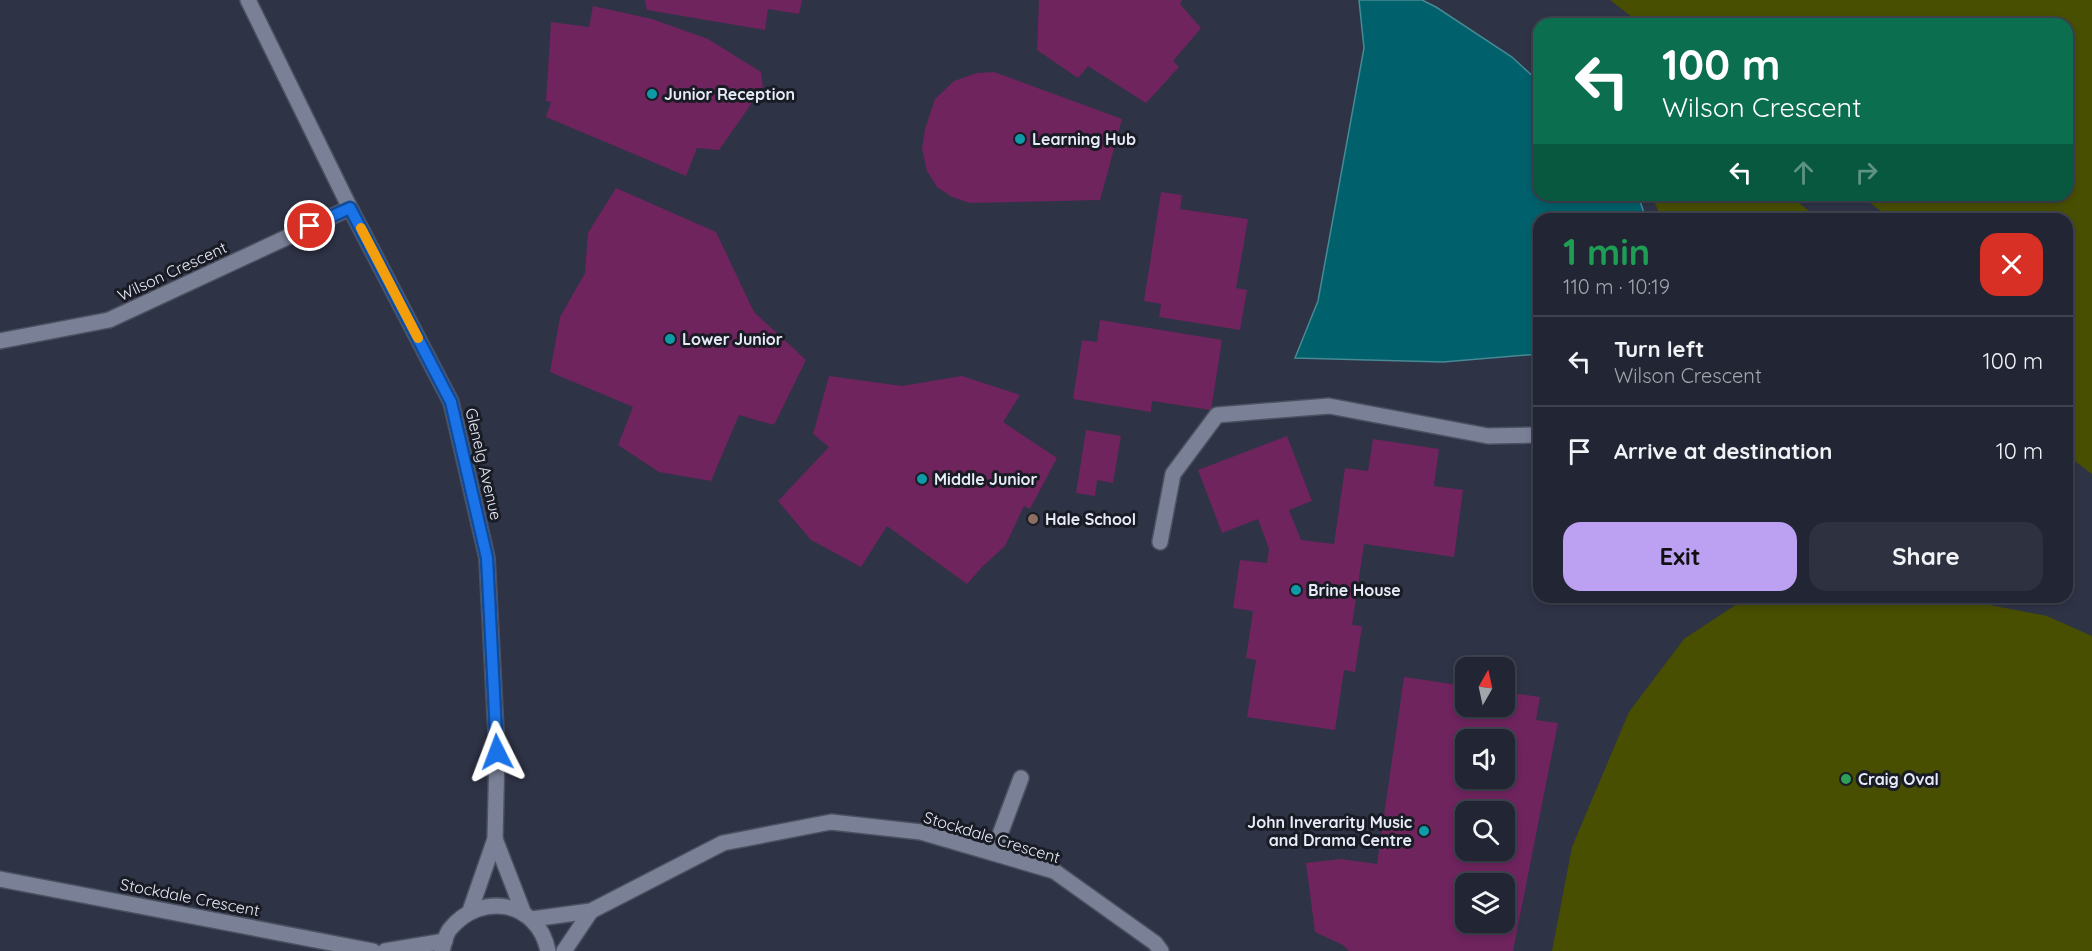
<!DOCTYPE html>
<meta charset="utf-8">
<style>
:root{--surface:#222634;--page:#2e3240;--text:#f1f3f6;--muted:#a2a5ac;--line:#3f434f;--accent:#bca0f2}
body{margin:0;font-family:Quicksand,sans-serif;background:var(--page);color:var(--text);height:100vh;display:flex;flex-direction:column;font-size:22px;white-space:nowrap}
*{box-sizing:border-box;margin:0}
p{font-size:20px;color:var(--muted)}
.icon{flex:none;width:33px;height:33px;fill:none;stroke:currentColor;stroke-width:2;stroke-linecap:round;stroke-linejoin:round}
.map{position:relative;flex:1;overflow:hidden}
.details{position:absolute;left:1533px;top:213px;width:540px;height:390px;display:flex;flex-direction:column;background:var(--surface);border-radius:18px;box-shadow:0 3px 9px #0003,0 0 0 2px var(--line)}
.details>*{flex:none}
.top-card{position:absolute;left:1533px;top:18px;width:540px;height:183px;border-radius:18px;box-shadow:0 3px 9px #0003,0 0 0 2px var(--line);background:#0b6e4f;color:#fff;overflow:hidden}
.needle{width:39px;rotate:9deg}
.buttons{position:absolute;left:1455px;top:657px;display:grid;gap:12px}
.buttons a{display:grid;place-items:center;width:60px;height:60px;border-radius:12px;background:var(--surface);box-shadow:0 3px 9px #0003,0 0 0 2px var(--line);font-size:30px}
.pin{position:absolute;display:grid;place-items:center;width:51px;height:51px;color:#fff;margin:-26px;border:3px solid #fff;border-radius:50%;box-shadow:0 2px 6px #0007}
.me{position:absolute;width:66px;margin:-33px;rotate:357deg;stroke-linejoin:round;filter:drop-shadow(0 0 4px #0008)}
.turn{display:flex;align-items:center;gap:21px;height:126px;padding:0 30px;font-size:27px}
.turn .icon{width:78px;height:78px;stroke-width:2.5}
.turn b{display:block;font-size:42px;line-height:51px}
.lanes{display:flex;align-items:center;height:57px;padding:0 30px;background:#0003;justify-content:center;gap:30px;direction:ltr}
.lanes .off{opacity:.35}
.round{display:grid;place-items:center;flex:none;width:63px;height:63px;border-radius:18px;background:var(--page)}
.head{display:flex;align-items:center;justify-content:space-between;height:102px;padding:0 30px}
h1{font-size:36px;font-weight:700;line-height:45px;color:#1e9e55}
.button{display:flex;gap:12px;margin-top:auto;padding:12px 30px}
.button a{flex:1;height:69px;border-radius:18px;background:var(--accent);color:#111;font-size:24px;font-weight:700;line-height:69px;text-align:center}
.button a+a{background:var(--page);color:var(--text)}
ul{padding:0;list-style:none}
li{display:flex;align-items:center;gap:18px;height:90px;padding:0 30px;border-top:2px solid var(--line)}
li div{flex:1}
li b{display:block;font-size:22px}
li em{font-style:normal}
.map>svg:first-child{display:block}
.green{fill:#494f00}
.water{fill:#00606b;stroke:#458a95;stroke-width:1.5}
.building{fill:#6f245e;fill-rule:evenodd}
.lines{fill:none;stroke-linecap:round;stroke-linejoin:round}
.minor-casing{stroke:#4c5161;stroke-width:18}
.minor{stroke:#7a8197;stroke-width:15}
.route-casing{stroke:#114b97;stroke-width:15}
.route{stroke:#1a73e8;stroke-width:10}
.slow{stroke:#f59e0b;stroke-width:10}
.culture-dot{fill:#0f9aa8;stroke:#191c24;stroke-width:2}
.education-dot{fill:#8d6e63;stroke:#191c24;stroke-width:2}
.leisure-dot{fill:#2e9e5b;stroke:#191c24;stroke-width:2}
.labels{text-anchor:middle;stroke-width:6;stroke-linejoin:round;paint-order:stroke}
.poi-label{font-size:16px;font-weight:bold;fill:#e7ebf8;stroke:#191c24;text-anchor:start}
.street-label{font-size:16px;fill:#e7ebf8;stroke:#191c24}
</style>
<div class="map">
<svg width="2092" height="951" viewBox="0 0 2092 951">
<rect width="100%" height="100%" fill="#2e3346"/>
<g class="green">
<polygon points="1610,0 2092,0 2092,474 2067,455 2067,219 1891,219 1860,195 2067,195 2067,24 1641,24"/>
<polygon points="1651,195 1789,195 1819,219 1662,219"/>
<polygon points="1757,597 1948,597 2047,616 2092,636 2092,951 1552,951 1572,847 1629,712 1684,639 1740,602"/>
</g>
<polygon class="water" points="1359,0 1422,0 1436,7 1512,57 1539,82 1539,195 1638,195 1646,219 1539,219 1539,354 1443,362 1295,358 1318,301 1364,48"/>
<g class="building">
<polygon points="645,0 802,0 799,14 768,9 765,30 647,10"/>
<polygon points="1039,0 1182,0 1180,4 1201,28 1173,61 1179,67 1146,103 1088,66 1078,78 1037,50"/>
<polygon points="593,6 652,19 708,39 761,72 763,87 719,150 697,148 686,176 546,117 551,102 546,101 551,22 589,27"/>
<polygon points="994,72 1122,119 1100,200 970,203 952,197 937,187 927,171 922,149 925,129 935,99 954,81 977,73"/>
<polygon points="616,188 716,232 754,312 806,360 774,425 739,415 711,481 659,472 618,445 633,407 550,372 560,317 585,273 588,233"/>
<polygon points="1161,192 1182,195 1180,209 1248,219 1236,288 1247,290 1240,330 1159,317 1161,304 1144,301"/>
<polygon points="1100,320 1222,340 1211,410 1152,401 1151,412 1073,399 1082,340 1097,342"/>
<polygon points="829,376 902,386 962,376 1020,395 1003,422 1057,458 1030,509 1024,506 1005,546 983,566 967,584 887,526 861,567 811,540 778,501 829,447 813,434"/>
<polygon points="1086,430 1121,436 1113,483 1097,480 1095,496 1076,493"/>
<polygon points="1287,436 1312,501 1289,510 1301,540 1334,544 1345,468 1368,471 1373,439 1439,449 1434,486 1463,490 1454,557 1364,544 1352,625 1362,626 1355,672 1344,670 1335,730 1247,717 1256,660 1246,658 1253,611 1233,608 1240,560 1267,563 1269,549 1258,519 1222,533 1198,470"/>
<path d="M1404,677L1466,686V706H1504V692L1540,697L1536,720L1558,723L1513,951H1349L1343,945L1315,932L1306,863L1341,859L1377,864ZM1466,740H1504V778H1466ZM1466,812H1504V850H1466ZM1466,884H1504V922H1466Z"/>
</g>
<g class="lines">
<defs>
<g id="minor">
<polyline points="248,0 350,208 451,402 487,558 497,752 495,839 470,911"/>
<polyline points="0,341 109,320 350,208"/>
<polyline points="1160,542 1173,474 1217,415 1329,406 1488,436 1539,435"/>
<polyline points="495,839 524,914"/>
<polyline points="993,853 1021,778"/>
<polyline points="0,879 373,951"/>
<polyline points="532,919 591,911 723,843 831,822 921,832 1054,871 1155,943 1161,951"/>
<polyline points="385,951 445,941"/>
<path d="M442,951C444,944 445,935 450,929C481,891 538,901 548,951"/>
<polyline points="564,951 591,911"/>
</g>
</defs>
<use href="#minor" class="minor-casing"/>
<use href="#minor" class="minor"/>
</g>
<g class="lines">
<defs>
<polyline id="route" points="310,226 350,208 451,402 487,558 497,752"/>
</defs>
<use href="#route" class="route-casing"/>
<use href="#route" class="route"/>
<polyline class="slow" points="361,228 418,338"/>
</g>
<g class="culture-dot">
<circle cx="652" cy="94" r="6"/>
<circle cx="1020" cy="139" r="6"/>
<circle cx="670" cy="339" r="6"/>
<circle cx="922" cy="479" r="6"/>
<circle cx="1296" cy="590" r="6"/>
<circle cx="1424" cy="831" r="6"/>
</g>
<circle class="education-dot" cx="1033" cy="519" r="6"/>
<circle class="leisure-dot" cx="1846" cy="779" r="6"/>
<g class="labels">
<g class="poi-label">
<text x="664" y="100">Junior Reception</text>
<text x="1032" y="145">Learning Hub</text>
<text x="682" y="345">Lower Junior</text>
<text x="934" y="485">Middle Junior</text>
<text x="1045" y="525">Hale School</text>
<text x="1308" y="596">Brine House</text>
<text x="1858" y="785">Craig Oval</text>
<text x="1412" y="828" text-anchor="end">John Inverarity Music<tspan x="1412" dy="18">and Drama Centre</tspan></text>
</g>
<g class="street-label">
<text transform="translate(172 271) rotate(-25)" y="6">Wilson Crescent</text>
<text transform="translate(484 464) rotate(77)" y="6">Glenelg Avenue</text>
<text transform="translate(992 837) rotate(17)" y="6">Stockdale Crescent</text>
<text transform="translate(190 897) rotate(11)" y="6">Stockdale Crescent</text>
</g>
</g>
</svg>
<div class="buttons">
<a><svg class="needle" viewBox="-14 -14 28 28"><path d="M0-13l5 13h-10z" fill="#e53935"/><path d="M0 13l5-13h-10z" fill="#a2a5ac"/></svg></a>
<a><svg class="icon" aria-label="sound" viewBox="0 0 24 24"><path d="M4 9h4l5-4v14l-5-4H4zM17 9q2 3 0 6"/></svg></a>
<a><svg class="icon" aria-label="search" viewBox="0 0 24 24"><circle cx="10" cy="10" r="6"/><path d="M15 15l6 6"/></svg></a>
<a><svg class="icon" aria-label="layers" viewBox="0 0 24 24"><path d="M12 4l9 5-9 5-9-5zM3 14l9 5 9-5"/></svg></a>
</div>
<div class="pin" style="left:310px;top:226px;background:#d93025"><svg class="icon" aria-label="arrive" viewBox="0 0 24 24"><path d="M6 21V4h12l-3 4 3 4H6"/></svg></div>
<svg class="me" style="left:497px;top:752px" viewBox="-20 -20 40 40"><path d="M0-17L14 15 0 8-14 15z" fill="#1a73e8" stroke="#fff" stroke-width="4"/></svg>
<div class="top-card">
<div class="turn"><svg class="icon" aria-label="left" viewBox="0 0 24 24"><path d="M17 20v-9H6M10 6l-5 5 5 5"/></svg><div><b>100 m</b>Wilson Crescent</div></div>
<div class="lanes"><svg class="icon" aria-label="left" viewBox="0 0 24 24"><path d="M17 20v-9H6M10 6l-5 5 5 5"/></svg><svg class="icon off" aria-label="ahead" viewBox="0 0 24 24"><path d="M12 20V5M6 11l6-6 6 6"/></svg><svg class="icon off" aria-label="right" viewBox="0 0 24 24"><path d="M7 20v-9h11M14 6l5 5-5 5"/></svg></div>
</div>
<section class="details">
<div class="head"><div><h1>1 min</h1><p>110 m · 10:19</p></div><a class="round" style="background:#d93025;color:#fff"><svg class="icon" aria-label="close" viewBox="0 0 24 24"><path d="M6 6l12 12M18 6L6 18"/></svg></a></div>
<ul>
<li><svg class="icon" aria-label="left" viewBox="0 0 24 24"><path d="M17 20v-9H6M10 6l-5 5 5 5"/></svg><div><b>Turn left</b><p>Wilson Crescent</p></div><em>100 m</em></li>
<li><svg class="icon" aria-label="arrive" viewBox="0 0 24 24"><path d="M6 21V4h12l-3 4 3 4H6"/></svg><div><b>Arrive at destination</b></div><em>10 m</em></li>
</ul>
<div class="button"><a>Exit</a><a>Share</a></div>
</section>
</div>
